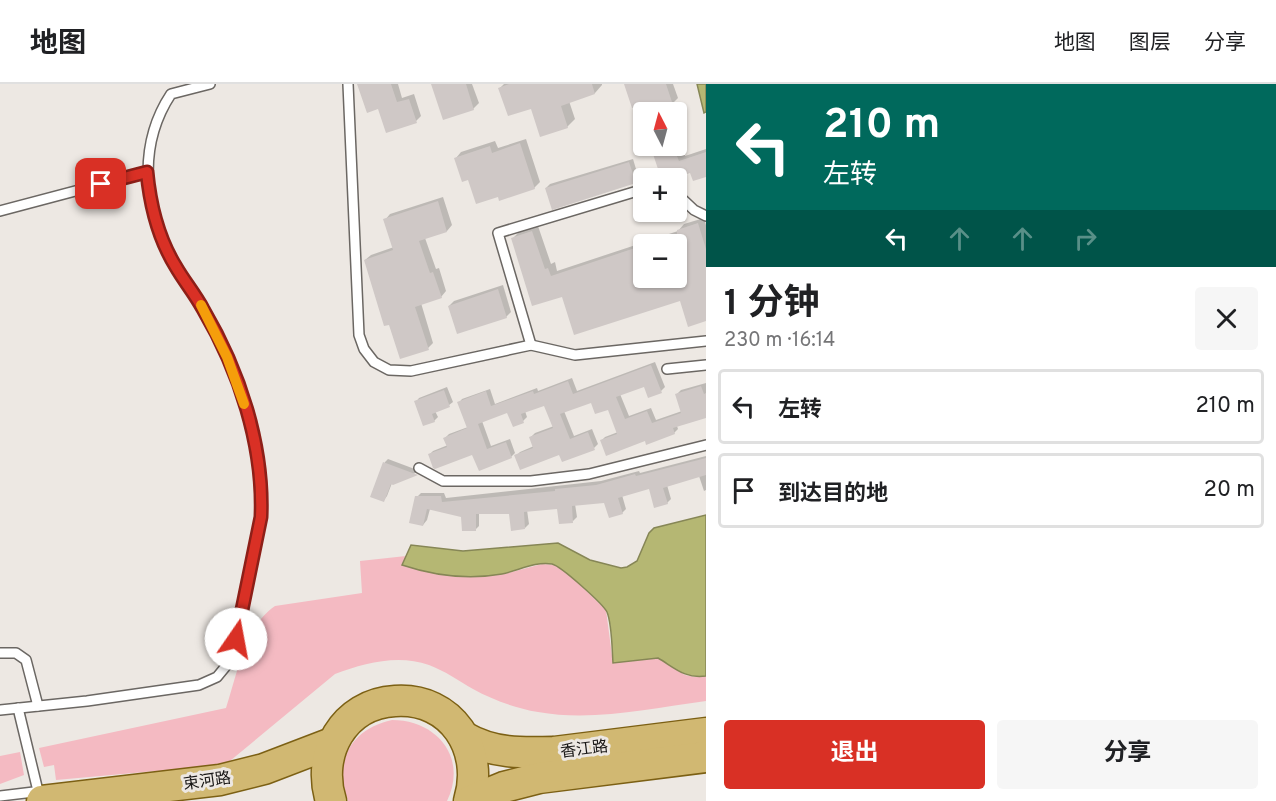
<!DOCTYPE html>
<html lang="zh">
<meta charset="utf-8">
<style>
:root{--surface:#fff;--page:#f6f6f6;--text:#202124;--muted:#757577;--line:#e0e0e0;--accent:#d93025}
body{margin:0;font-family:Overpass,"Noto Sans SC",sans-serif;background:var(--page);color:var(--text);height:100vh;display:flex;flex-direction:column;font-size:22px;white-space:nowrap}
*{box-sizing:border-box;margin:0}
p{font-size:20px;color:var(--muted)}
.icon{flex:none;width:33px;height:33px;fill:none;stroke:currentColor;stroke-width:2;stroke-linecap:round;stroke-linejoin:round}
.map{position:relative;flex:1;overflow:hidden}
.drawer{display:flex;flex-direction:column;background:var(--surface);width:570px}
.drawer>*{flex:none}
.hud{background:#00695c;color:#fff;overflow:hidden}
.needle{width:39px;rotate:354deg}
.buttons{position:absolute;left:633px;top:18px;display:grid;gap:12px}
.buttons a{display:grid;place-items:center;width:54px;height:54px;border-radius:6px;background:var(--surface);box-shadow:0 2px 4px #0004;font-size:30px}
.pin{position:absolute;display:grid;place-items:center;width:51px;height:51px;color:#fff;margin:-26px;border-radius:12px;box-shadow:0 3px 9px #0006}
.me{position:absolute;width:66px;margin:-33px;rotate:12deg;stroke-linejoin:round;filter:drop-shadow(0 0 4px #0008)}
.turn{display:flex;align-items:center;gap:21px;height:126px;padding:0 18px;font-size:27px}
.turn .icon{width:78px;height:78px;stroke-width:2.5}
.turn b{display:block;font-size:42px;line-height:51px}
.lanes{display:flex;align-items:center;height:57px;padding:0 18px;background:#0003;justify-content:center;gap:30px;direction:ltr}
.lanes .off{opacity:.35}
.round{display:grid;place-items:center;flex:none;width:63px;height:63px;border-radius:6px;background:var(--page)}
.head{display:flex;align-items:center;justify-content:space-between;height:102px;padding:0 18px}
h1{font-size:36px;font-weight:700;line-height:45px}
.primary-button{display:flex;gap:12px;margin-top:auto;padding:12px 18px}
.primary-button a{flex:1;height:69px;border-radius:6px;background:var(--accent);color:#fff;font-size:24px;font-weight:700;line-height:69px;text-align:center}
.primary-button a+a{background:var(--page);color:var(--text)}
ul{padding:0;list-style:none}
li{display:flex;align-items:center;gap:18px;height:75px;margin:0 12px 9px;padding:0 6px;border:3px solid var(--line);border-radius:6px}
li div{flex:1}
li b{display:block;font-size:22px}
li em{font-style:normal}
header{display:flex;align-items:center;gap:36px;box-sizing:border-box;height:84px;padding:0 30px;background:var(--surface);border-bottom:2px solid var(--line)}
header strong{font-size:28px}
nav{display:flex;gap:33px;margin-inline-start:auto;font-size:21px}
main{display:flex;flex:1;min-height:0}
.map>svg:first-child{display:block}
.green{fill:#f4bac2}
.water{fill:#b5b773;stroke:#868656;stroke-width:1.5}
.shadow{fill:#0003;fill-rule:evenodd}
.building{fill:#cfc8c6}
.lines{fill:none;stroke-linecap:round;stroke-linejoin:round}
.service-casing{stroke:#6b6763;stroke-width:12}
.primary-casing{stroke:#7c6014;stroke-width:33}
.service{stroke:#fff;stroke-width:9}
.primary{stroke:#d1b872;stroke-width:30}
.route-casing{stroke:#8d1f18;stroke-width:15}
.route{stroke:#d93025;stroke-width:10}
.slow{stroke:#f59e0b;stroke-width:10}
.labels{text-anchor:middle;stroke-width:6;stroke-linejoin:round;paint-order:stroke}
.street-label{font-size:16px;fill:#171514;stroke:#ede8e3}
</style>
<header>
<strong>地图</strong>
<nav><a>地图</a><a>图层</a><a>分享</a></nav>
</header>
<main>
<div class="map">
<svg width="706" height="717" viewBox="0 0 706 717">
<rect width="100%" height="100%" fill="#ede8e3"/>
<g class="green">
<path d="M406,472L402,481L462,493L504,490L542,480L556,481L570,491L606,526L613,579L658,574L685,591L695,593L706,592V617C651,624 593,638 538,628C515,624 493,616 473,605C459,597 445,587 429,581C398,570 364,579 335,590L219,686L183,690L156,687L56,696L54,681L44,683L39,664L226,624C237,591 245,542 275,522L362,509L360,477Z"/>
<path d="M392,636C437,636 468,674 447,717H348C333,677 351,645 392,636Z"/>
<polygon points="20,668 24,691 0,700 0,672"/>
</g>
<g class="water">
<polygon points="697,0 706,0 706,28 704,29"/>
<path d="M706,431V592C685,595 675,584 658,574L613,579C612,565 612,540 607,528C603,520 561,482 552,480C535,477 518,487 502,490C468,496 435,492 402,481L411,461L463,467L558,459L590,476L621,484L627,483L637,477L649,449L654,444Z"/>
</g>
<g class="shadow">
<polygon points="359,0 398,0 402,14 414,10 421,32 416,37 379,23"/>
<polygon points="433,0 472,0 479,19 473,25"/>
<polygon points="504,0 602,0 602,1 595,9 569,17 575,35 567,43 500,4"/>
<polygon points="628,0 673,0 678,14 672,20 651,16"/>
<polygon points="678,52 685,72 706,65 706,91 691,88 670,94 662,94 653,65 656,62 676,62 676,53"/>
<polygon points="526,55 540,98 534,104 499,111 469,94 456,74 461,68 495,57 498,64"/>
<polygon points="633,75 639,95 635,98 546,104 550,100"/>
<polygon points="443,113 452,141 447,147 425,154 436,185 439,184 446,207 441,213 421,219 433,259 428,264 365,176 371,171 394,163 385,136 390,130"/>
<path d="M704,134L706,141V235L681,215L563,211L513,154L519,148L538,142L551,180L555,178L557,187L678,147L684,140ZM644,160H676V194H644Z"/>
<polygon points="503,201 511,228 506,233 449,222 454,217"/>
<polygon points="655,278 665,303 661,307 645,301 620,310 629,332 651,324 656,336 682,327 677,310 681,306 706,299 706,333 677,342 678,345 674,349 646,355 601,357 605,353 618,348 609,324 592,317 564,327 574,352 592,345 598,360 594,364 560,370 516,372 520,368 534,362 531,353 535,349 554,342 545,320 525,327 527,333 523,337 508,327 482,337 491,362 510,355 515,369 511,373 473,369 429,371 433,367 448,361 445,354 449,350 468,343 459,319 462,315 490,305 495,320 537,304 538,307 572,294 577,307"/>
<polygon points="447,303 453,318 449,321 435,327 438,333 434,337 416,318 419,314"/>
<polygon points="706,372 706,406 704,407 699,392 667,401 671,415 667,419 650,403 622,411 626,425 622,429 605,417 575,420 577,433 573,437 559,423 527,426 529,440 525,444 511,428 479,429 479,442 475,446 463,432 430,425 427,436 423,441 417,413 421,409 444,409 446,414 601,397 639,387 640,389"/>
<polygon points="388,375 420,387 392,399 387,412 384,416 372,412 385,378"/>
</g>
<g class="building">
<polygon points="357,0 391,0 397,18 409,15 417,39 386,49 378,25 367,29"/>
<polygon points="431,0 466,0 474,26 443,36"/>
<polygon points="509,0 592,0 595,10 561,22 568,44 540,53 531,25 508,32 498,4"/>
<polygon points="624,0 666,0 673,21 653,27 650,18 632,24"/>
<polygon points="520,59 535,105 499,117 498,113 476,120 468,96 462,98 454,74 490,62 492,69"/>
<polygon points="659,62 673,62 679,77 706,68 706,93 693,97 690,89 675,94 661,94 651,64"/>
<polygon points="629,78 636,99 552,126 545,104"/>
<polygon points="438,117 447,148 419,157 430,189 433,188 442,214 415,223 429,266 400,275 389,241 384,242 364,176 393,166 383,135"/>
<polygon points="698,139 706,165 706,237 688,243 680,217 574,251 562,213 532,222 511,154 532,147 545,185 548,184 551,192 644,161 644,194 676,194 677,146"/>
<polygon points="498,205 507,234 457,250 448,222"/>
<polygon points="651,281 662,309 648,314 644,303 616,313 625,335 647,327 652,339 681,329 675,310 701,302 704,310 706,309 706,334 673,344 675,350 646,361 645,357 606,372 600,356 617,350 608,326 595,330 591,319 560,330 570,355 588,348 595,366 562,378 559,371 520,386 514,371 533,364 529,353 553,344 544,322 521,330 524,339 513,343 507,329 478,340 487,365 506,358 512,374 479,387 472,371 435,385 433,384 428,370 447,363 443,354 467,344 457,318 486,307 491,322 533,307 534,310 568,297 573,310"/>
<polygon points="444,306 450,323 432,330 435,338 423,342 414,317"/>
<polygon points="706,374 706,391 663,404 668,420 654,424 649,405 618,414 623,430 609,434 604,419 572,422 573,439 559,440 557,425 524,428 525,445 511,447 509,430 476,430 476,447 462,447 461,433 427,425 423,442 409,439 415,412 441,412 442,418 555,407 555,405 596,401 635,390 636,392"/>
<polygon points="383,378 418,391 393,401 391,400 384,418 370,413"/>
</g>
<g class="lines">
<defs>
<g id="service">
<polyline points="348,0 359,251 364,265 374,278 389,286 411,287 531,261 575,271 706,257"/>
<polyline points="676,109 694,126 706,132"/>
<polyline points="0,127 147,88"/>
<polyline points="531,261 498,149 644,105"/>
<polyline points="667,285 706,281"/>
<polyline points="419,384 443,397 531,397 589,390 706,361"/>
<polyline points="0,569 16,569 26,576 38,622"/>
<polyline points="18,624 38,707 42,710"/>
<path d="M0,626L87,617L199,601L217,593L231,576L261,433C264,369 244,305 216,249C205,225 189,205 176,183C144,130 136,63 171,10L210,0"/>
<polyline points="0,712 42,707"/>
</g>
<g id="primary">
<path d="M464,653C493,670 522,669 554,668L706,649"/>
<polyline points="42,717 220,696 264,685 332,659"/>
<path d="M331,717C316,670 343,620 395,617C452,613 485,666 469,717"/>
<polyline points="470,717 504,703 539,694 706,673"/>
</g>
</defs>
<use href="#service" class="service-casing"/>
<use href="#primary" class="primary-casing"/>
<use href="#service" class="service"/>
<use href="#primary" class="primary"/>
</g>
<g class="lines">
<defs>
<path id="route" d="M101,100L147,88C150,120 158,154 176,183C184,197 195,210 203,225C239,286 264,361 261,433L236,555"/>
</defs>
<use href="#route" class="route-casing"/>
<use href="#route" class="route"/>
<polyline class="slow" points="201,221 227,273 244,320"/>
</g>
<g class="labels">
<g class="street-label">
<text transform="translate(584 664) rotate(-7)" y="6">香江路</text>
<text transform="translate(207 696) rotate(-8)" y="6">束河路</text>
</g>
</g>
</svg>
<div class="buttons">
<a><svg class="needle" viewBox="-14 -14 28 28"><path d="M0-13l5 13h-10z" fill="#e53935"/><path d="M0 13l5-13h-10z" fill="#757577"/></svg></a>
<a>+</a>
<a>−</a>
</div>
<div class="pin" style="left:101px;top:100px;background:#d93025"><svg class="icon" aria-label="arrive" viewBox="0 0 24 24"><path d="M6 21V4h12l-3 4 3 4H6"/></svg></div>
<svg class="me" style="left:236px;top:555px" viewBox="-20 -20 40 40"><circle r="19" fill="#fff"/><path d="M0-13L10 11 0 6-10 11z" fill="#d93025"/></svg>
</div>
<section class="drawer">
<div class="hud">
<div class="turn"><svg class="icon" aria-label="left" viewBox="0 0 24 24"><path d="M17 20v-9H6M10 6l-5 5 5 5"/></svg><div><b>210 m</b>左转</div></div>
<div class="lanes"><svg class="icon" aria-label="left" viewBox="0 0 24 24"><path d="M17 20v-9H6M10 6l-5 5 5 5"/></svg><svg class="icon off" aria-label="ahead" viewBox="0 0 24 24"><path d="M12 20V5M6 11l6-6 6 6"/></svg><svg class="icon off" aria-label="ahead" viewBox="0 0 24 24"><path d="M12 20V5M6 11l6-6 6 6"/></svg><svg class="icon off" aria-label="right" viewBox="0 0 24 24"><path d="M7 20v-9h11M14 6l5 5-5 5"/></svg></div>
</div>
<div class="head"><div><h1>1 分钟</h1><p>230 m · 16:14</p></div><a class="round"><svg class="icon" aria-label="close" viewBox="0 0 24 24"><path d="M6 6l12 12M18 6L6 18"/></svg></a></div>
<ul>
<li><svg class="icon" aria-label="left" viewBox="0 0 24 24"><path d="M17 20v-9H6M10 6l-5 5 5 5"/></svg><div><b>左转</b></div><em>210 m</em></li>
<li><svg class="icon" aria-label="arrive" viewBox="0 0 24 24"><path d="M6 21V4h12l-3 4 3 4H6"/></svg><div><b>到达目的地</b></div><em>20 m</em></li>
</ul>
<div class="primary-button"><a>退出</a><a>分享</a></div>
</section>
</main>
